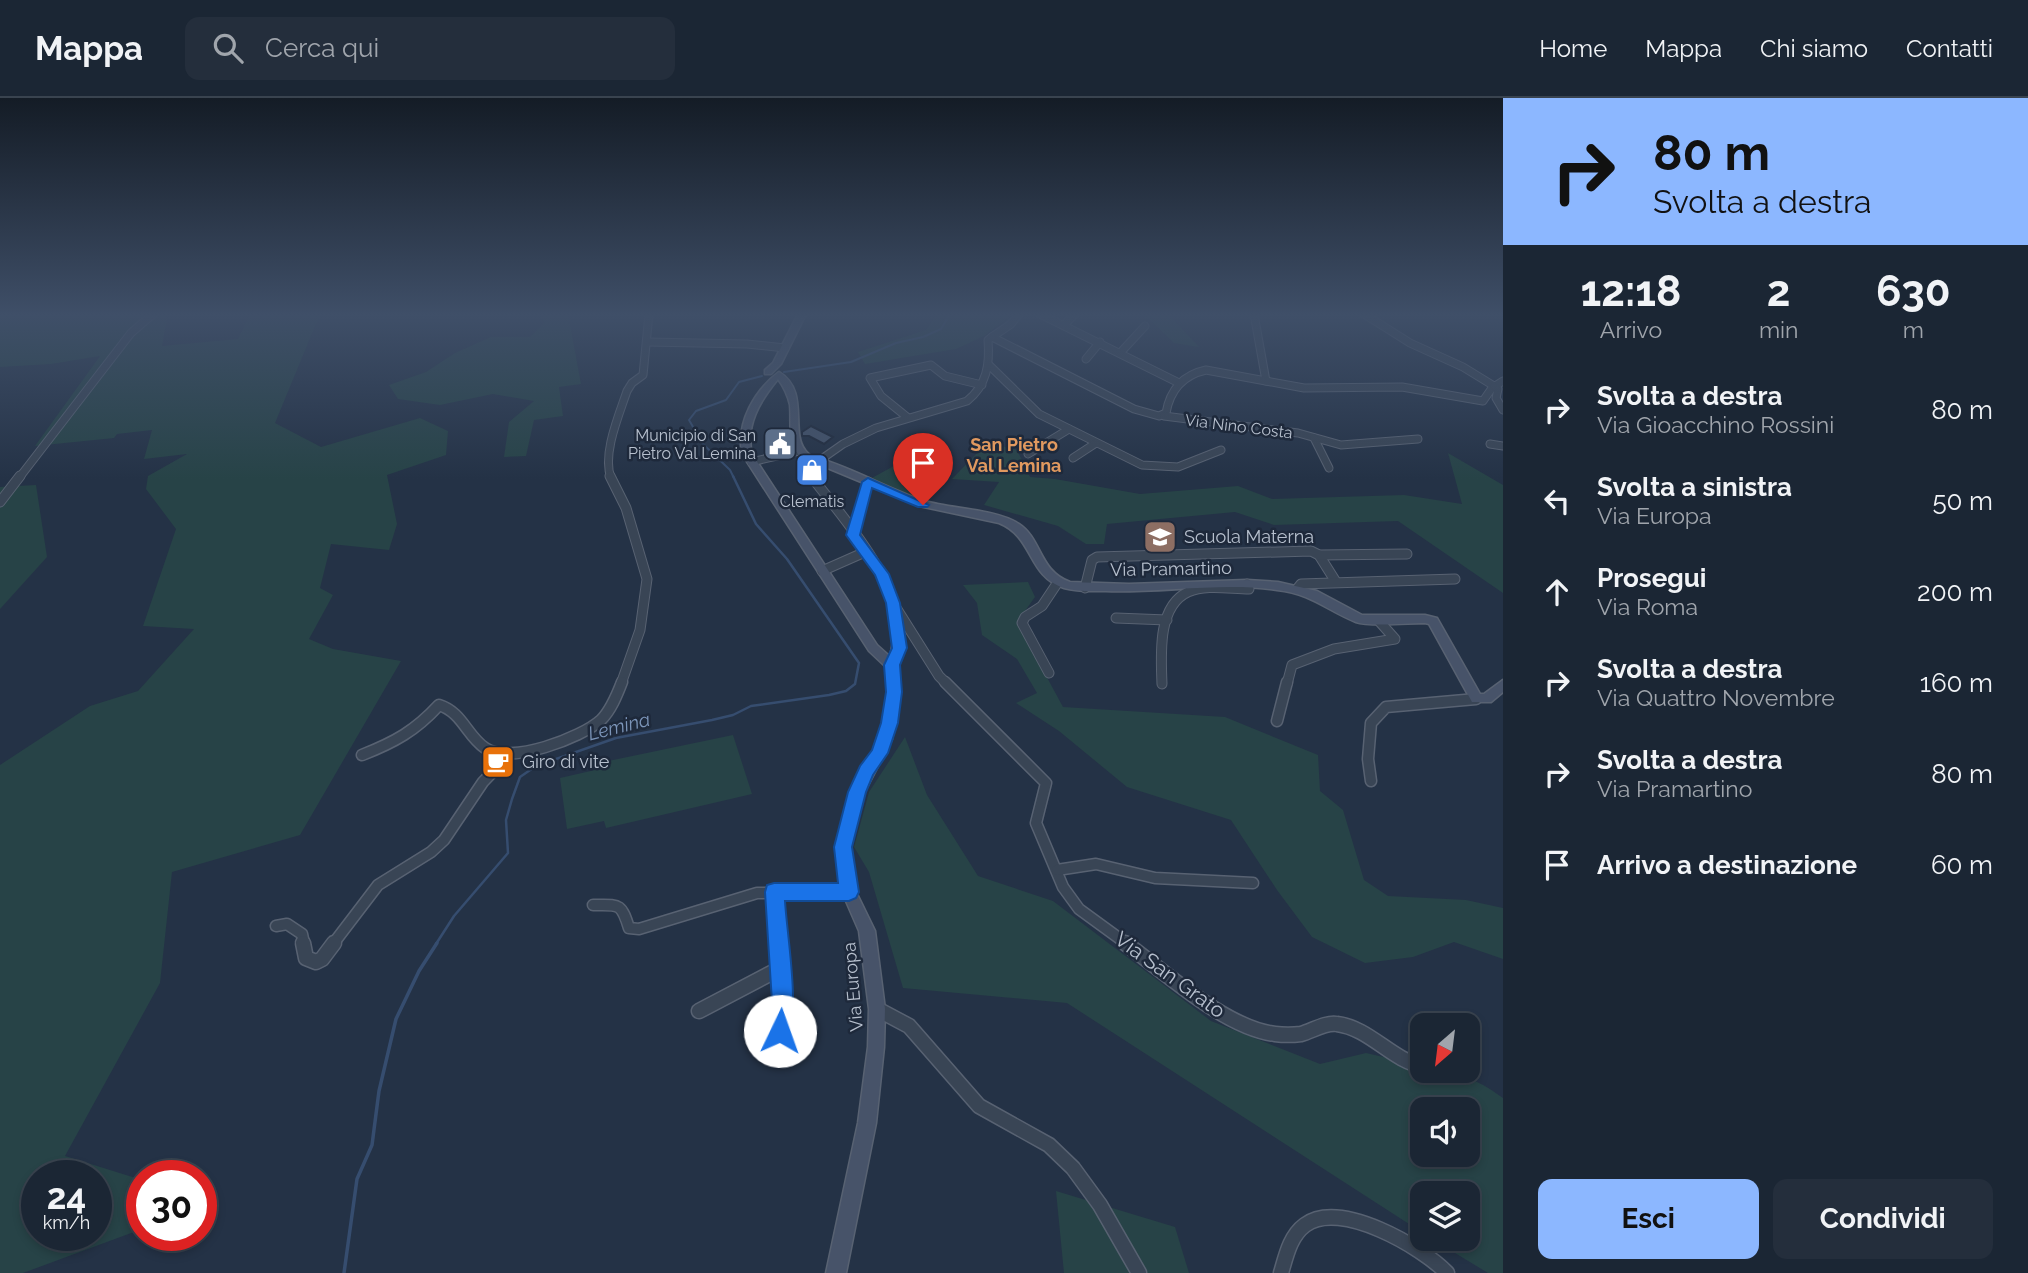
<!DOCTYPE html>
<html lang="it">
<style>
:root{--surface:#1b2634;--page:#242e3c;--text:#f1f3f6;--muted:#a0a5ac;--line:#39434f;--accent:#8cb7ff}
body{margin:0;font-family:Raleway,sans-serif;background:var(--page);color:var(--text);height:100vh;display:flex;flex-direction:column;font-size:26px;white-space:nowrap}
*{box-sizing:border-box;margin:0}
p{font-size:23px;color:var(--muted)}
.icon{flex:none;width:38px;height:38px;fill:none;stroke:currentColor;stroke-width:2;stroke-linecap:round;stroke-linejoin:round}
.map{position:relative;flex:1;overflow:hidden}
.sheet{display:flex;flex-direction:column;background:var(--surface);width:525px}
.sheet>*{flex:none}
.banner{background:#8cb7ff;color:#111;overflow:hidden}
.needle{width:46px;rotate:208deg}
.buttons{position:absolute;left:1410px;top:915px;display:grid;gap:14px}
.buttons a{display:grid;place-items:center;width:70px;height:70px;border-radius:14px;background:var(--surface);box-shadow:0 4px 10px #0003,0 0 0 2px var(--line);font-size:35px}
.speed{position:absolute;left:21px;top:1062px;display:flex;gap:14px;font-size:35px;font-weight:700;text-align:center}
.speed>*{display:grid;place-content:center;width:91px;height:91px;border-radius:50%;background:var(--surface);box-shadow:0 4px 10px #0003,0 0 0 2px var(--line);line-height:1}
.speed small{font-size:18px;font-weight:400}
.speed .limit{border:10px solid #d22;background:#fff;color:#111}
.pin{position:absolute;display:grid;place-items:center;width:60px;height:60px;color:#fff;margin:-72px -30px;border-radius:50% 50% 50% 0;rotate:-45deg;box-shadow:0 0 7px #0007}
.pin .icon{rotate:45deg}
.me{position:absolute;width:77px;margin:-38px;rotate:3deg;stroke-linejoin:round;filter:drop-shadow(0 0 5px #0008)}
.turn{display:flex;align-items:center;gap:24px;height:147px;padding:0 35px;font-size:32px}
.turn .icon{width:91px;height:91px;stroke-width:2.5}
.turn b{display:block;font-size:49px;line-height:60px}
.eta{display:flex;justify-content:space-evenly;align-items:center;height:119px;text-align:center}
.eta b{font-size:42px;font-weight:700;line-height:49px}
.primary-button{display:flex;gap:14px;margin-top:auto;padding:14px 35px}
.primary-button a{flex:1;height:80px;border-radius:14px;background:var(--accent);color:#111;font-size:28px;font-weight:700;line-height:80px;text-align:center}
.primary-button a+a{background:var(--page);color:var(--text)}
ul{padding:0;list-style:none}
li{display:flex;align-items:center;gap:21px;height:91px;padding:0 35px}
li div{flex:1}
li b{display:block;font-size:26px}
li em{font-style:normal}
header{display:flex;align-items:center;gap:42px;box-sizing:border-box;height:98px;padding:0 35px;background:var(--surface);border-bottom:2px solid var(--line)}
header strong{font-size:33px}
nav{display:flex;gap:38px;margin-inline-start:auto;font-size:24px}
.search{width:490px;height:63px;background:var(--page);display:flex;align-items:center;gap:18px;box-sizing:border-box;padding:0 24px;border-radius:14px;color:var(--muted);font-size:26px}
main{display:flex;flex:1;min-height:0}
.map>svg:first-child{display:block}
.green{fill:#274347;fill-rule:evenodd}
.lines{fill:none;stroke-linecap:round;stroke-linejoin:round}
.stream-far2{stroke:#364d6f;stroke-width:2}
.stream-far1{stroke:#364d6f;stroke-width:2.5}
.stream{stroke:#364d6f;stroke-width:3.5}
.building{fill:#435269;stroke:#202b3d;stroke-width:2}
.street-far3-casing{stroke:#586272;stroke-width:9}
.street-far2-casing{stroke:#586272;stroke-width:11}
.street-far1-casing{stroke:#586272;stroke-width:13}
.street-casing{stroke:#586272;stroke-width:17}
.secondary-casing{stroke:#586272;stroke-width:3}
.street-far3{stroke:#394555;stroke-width:7}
.street-far2{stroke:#394555;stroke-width:9}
.street-far1{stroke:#394555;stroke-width:10}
.street{stroke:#394555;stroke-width:14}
.secondary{fill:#475369;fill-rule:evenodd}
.route{fill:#1a73e8;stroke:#114b97;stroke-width:2}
.labels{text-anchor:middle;stroke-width:5;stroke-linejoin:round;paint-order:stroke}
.far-street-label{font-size:16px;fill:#b7c0ce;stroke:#1e293b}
.far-poi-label{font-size:16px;fill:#b7c0ce;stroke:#1e293b;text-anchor:end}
.far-quarter-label{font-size:18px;font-weight:bold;fill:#e1995f;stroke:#1e293b}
.poi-label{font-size:18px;fill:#b7c0ce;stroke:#1e293b;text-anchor:start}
.street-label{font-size:18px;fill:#b7c0ce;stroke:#1e293b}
.water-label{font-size:19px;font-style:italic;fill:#7c95b9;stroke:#1e293b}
.near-street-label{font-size:21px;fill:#b7c0ce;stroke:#1e293b}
</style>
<header>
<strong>Mappa</strong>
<div class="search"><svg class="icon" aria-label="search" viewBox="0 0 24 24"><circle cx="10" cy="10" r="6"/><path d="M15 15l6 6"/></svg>Cerca qui</div>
<nav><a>Home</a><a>Mappa</a><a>Chi siamo</a><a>Contatti</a></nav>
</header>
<main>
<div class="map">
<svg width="1503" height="1175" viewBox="0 0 1503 1175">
<rect width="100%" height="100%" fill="#243246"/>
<g class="green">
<path d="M0,216H168L162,248L238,241L250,216H320L275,325L321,349L420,320L448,333L446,357L387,377L397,426L389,452L331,446L320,490L333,497L309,541L333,551L401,563L300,737L172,774L160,885L65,1058L142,1082V1131L23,1175H0V667L90,608L138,593L194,531L143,528L176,431L146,391L148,378L187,356L144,361L152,332L117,336L114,340L35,348L100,258L51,266L0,269ZM37,1078H96V1138H37Z"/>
<polygon points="542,216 568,216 581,286 559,289 563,318 534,322 526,358 504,359 509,324 534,303 493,296 440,307 398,301 389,287 426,274 455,255 491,239 530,239 544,225"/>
<polygon points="937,216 1013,216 984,238 956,251 865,266 858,254 926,232"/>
<polygon points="1144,216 1168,216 1199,249 1174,245"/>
<polygon points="979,342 1017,352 1030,379 1055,381 1140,396 1238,388 1272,401 1404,397 1462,406 1448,355 1503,387 1503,495 1398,423 1274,427 1235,414 1107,426 1104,446 1086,446 1058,428 984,407 999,384 952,381 978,354"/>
<polygon points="899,361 935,370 932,375 941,378 926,403 887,390 888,388 870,381 892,369"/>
<polygon points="36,387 47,459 0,511 0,389"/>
<polygon points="1028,484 1035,499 1017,524 1063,609 1225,619 1318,657 1320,693 1343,712 1364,782 1388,798 1466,802 1503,810 1503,861 1454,844 1413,859 1365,865 1312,839 1277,792 1231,722 1127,689 1059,633 1016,605 1037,595 1017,561 982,537 977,505 963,487"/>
<polygon points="733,637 752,696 606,730 604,723 567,731 560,680 595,672 594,666"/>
<path d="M905,639L927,697L978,778L1053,803L1211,923L1320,966L1366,955L1423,968V973C1458,973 1475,980 1503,1000V1175H1488L1432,1141H1468V1096H1423V1135L1067,905L903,890L869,774L854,749L869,694ZM1423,1012H1468V1057H1423Z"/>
<polygon points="1056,1093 1175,1129 1189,1175 1064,1175"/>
</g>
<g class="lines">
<g class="stream-far2">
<polyline points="784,274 851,264 896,245 923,239 941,231 950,216"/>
<polyline points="734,380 730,372 703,346 689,322 696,313 726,302 739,284 762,278"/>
</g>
<polyline class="stream-far1" points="436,846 454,818 508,755 506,722 512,701 520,679 536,668 616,640 712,622 733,617 751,608 829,597 846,593 855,586 859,565 787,461 756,426 733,378"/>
<polyline class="stream" points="344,1175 357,1081 372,1047 379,993 396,921 419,873 437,845"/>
</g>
<polygon class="building" points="811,328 833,339 824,346 809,338 802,338 802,334"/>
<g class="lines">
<defs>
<g id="street-far3">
<polyline points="1040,216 1179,285"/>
<polyline points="1254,216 1266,283"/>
<polyline points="1364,216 1410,245 1463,269 1494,288"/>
<polyline points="1064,227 1075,216"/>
<path d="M992,239L1134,311L1159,318L1166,315C1170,292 1183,277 1206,272L1304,290L1402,289L1483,303L1492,290L1503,283"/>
<polyline points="992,239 1011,226 1019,216"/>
<polyline points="648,244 747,246 785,250"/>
<polyline points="1121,254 1145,228"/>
<polyline points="1086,261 1100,244"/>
<polyline points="989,267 1039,316 1142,367 1178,369 1221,352"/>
<polyline points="1494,288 1498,291 1496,300 1503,312"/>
<polyline points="1164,318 1298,335 1341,347 1418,341"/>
<polyline points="907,319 881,298 870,280 931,267 945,278 982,287"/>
<polyline points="1314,340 1329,370"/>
<polyline points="1490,346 1503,348"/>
<polyline points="1028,356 1069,331"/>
<path d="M823,360L843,346L876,330L967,303C987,287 990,266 988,242L992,239"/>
<polyline points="1073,360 1096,345"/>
<polyline points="751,364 799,353"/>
<polyline points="811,364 804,368 812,380"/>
<polyline points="19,380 131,235 153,216"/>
<path d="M611,380C602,356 619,317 627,293L632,285L643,277L649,216"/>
</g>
<g id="street-far2">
<polyline points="610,378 626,410 647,481 640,532 621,586"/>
<path d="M811,378C846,424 898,478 897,540C897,549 894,558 892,567"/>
<polyline points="0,404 20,378"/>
<polyline points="853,437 868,384"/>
<polyline points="1319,457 1336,484"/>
<polyline points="822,473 865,454"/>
<polyline points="1085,490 1092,462 1097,459 1311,453 1319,457 1407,456"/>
<polyline points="1297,491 1301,486 1455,481"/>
<polyline points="893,505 939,578 947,586"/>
<polyline points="1116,520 1167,522"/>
<polyline points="1049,575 1022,525 1025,519 1042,508 1058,484"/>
<path d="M1162,586C1161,558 1157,508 1188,494C1206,486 1230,491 1249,491L1247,486"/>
<polyline points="1287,586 1292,567 1334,551 1395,541 1379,523"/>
</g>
<g id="street-far1">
<polyline points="945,584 1046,685 1036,725 1063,789 1079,811 1127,846"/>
<polyline points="1277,623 1287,584"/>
<path d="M362,657C395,644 415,633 439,607C462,614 467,638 485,650C510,667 581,640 601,622C611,612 617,597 622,584"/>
<polyline points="1371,683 1368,661 1371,625 1386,609 1476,601"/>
<polyline points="1057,772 1096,766 1155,780 1253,785"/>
<polyline points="774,794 778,846"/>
<path d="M593,807C619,807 621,804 629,830L639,831L757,795L849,794"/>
<polyline points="276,828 287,826 302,836 304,846"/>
<polyline points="333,846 378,787 431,754 444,742 483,684 509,657"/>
</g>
<g id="street">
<polyline points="303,845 306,860 316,864 322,861 334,845"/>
<polyline points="778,845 782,904 780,933"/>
<path d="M1125,845C1165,874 1225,930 1275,936C1283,937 1293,937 1301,936C1312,933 1326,924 1337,926C1370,930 1392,963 1423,968"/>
<polyline points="877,911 909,928 979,1008 1049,1047 1073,1070 1100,1107 1139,1175"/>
<polyline points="699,913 781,870"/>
<path d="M1281,1175C1286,1158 1290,1138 1305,1127C1340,1101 1422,1149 1447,1175"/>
</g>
<g id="secondary">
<polygon points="798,216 806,216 781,266 771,276 765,276 765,272 773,265"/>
<path d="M779,274C810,293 790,332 805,352C807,355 810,357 813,360L808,363C785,353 792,327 790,307C788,298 784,289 778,281C760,303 745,327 752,356L877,547L896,564L900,594L892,641L864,695L850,749L856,794L875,833L885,911L884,949L876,1025L846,1175H826L858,1025L868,949L869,911L859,833L842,794L836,749L850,694L880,641L888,594L886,569L869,553L742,356C736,324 755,292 779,274Z"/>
<path d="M821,361C857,372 890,392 925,403C951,411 997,411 1019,426C1042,441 1039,473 1070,484L1129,486L1247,482L1278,484L1317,493L1362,517H1425L1437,520L1480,596H1484L1503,582V594L1491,604H1472L1429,526L1425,525C1409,525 1369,529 1356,524C1326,512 1312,496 1277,492C1223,484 1162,495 1106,493C1093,493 1077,494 1064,490C1027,478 1034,439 999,425L919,408L818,366V362Z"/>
</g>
</defs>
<use href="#street-far3" class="street-far3-casing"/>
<use href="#street-far2" class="street-far2-casing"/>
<use href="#street-far1" class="street-far1-casing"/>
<use href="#street" class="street-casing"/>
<use href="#secondary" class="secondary-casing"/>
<use href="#street-far3" class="street-far3"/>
<use href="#street-far2" class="street-far2"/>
<use href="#street-far1" class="street-far1"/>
<use href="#street" class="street"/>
<use href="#secondary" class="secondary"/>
</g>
<linearGradient id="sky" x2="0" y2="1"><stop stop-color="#141c26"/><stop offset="0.57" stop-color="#3f4f68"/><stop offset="1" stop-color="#3f4f68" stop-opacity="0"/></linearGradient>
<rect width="1503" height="381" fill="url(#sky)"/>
<path class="route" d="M868,380L929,407L927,409H918L872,390L860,437L889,476L900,505L907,550L900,567L902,594L898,625L888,655L873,677L866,694L852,749L859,794L856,800L849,803H785C787,837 800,910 788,940L780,943L773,940L770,933L772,904L765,794L767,787L774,785H838L834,749L848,694L860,668L872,652L881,625L886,594L884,567L892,550L886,505L875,477L846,437L862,384Z"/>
<defs>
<symbol id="civic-square" viewBox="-11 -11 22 22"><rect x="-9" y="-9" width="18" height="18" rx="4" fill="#5c6f8a" stroke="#1e293b"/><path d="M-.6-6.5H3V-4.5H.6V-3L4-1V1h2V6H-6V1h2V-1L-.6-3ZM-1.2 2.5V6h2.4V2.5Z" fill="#fff"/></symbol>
<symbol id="shop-square" viewBox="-11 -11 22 22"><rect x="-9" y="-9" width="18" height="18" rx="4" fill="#3f7fe0" stroke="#1e293b"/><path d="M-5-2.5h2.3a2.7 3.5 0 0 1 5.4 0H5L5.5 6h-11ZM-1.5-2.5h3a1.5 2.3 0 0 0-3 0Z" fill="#fff"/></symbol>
<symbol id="school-square" viewBox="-11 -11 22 22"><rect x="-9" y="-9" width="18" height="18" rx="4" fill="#8d6e63" stroke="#1e293b"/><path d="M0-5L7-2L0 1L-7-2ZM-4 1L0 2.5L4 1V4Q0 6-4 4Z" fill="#fff"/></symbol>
<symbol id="cafe-square" viewBox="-11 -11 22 22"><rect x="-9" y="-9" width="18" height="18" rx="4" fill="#e8710a" stroke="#1e293b"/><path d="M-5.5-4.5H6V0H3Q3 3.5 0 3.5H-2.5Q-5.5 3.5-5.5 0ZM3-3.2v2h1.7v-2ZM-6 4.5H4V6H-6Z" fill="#fff"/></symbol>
</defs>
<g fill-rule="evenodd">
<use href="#civic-square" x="761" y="327" width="38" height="38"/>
<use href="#shop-square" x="793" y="353" width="38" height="38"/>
<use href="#school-square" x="1141" y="420" width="38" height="38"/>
<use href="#cafe-square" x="479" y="645" width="38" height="38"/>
</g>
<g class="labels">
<g class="far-street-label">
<text transform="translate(1239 328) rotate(7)" y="6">Via Nino Costa</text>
</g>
<g class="far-poi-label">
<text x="756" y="343">Municipio di San<tspan x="756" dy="18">Pietro Val Lemina</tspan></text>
<text x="812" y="409" text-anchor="middle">Clematis</text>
</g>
<g class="far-quarter-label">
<text x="1014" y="353">San Pietro<tspan x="1014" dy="21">Val Lemina</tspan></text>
</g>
<g class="poi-label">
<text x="1184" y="445">Scuola Materna</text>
<text x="522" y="670">Giro di vite</text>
</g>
<g class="street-label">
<text transform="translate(1171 471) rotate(-1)" y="6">Via Pramartino</text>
<text transform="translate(853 889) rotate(-95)" y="6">Via Europa</text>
</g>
<g class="water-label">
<text transform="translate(619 628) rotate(-14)" y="7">Lemina</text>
</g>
<g class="near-street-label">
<text transform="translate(1170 877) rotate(36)" y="7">Via San Grato</text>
</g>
</g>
</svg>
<div class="buttons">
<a><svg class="needle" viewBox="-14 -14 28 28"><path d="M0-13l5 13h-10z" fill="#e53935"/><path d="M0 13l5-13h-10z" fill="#a0a5ac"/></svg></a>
<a><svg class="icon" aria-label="sound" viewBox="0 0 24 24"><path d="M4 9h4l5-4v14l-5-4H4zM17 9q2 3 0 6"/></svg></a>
<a><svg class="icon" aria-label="layers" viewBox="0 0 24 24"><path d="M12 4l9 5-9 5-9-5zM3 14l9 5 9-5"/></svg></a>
</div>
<div class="speed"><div>24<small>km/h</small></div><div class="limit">30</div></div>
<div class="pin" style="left:923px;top:407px;background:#d93025"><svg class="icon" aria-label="arrive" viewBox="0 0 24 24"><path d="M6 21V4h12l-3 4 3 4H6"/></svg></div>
<svg class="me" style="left:780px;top:933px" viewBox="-20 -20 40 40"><circle r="19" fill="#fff"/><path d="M0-13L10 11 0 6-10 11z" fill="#1a73e8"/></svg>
</div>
<section class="sheet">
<div class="banner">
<div class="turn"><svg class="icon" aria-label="right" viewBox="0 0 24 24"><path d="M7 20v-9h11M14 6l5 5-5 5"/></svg><div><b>80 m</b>Svolta a destra</div></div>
</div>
<div class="eta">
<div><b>12:18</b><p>Arrivo</p></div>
<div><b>2</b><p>min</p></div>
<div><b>630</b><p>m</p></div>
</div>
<ul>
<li><svg class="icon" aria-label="right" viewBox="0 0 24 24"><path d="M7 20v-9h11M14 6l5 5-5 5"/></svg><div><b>Svolta a destra</b><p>Via Gioacchino Rossini</p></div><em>80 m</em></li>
<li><svg class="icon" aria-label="left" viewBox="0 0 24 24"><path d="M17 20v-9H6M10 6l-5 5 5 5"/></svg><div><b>Svolta a sinistra</b><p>Via Europa</p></div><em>50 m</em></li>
<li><svg class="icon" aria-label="ahead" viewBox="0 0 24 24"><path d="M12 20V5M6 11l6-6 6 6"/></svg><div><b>Prosegui</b><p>Via Roma</p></div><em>200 m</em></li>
<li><svg class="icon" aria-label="right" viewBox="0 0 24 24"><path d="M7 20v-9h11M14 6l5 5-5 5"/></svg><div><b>Svolta a destra</b><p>Via Quattro Novembre</p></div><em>160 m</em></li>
<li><svg class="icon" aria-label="right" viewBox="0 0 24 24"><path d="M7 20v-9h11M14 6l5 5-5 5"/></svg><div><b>Svolta a destra</b><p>Via Pramartino</p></div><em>80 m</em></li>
<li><svg class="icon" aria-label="arrive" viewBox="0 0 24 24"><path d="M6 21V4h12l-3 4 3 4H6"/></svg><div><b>Arrivo a destinazione</b></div><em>60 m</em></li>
</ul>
<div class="primary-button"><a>Esci</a><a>Condividi</a></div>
</section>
</main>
